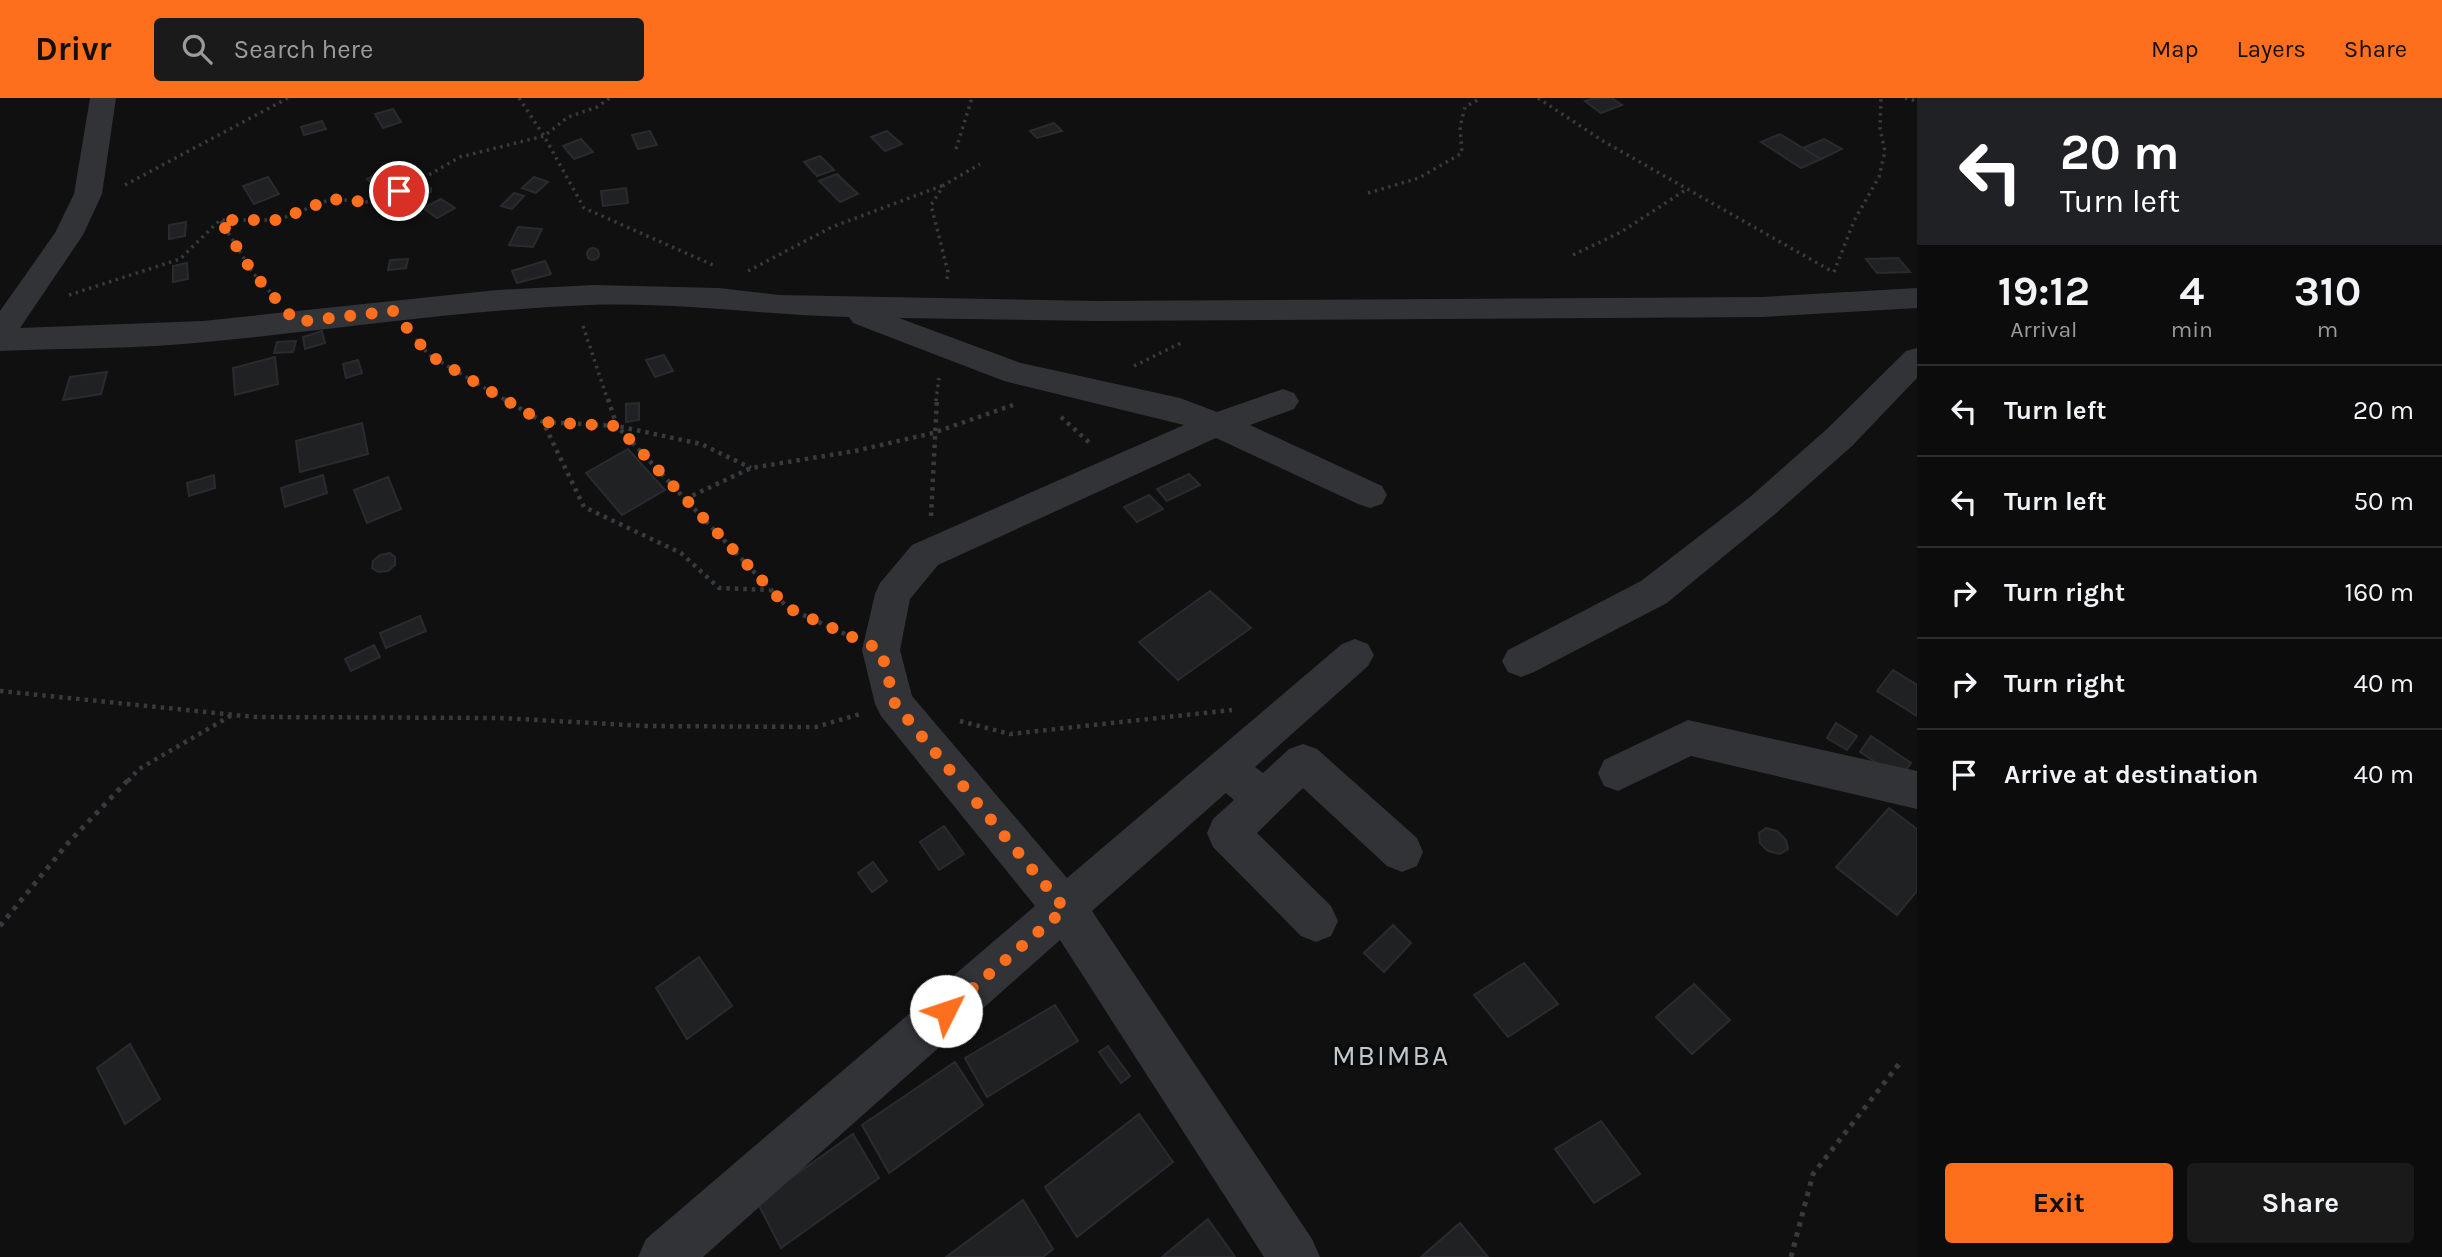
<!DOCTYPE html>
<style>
:root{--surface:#0c0c0d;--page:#1a1a1b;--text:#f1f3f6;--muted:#9a9b9d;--line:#2c2c2e;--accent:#fd6e1d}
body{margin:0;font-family:Karla,sans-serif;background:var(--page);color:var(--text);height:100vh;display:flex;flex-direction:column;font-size:26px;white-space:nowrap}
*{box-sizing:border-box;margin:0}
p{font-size:23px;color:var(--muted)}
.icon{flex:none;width:38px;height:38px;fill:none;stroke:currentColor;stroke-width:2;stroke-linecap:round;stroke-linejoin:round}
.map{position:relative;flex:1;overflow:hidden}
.sheet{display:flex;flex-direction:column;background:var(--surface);width:525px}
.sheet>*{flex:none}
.top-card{background:#202124;color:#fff;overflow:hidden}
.pin{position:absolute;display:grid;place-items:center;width:60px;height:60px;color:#fff;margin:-30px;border:4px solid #fff;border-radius:50%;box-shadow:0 2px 7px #0007}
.me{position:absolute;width:77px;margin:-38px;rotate:49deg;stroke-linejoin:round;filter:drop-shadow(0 0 5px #0008)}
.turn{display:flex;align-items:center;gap:24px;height:147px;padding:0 28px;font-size:32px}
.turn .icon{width:91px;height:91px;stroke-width:2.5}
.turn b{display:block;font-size:49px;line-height:60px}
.eta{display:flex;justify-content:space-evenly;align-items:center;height:119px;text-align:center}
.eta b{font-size:42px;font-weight:700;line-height:49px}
.cta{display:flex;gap:14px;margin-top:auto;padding:14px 28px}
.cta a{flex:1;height:80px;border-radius:7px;background:var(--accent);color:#111;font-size:28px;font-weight:700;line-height:80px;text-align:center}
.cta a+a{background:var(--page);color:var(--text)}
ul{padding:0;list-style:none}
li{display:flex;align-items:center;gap:21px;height:91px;padding:0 28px;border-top:2px solid var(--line)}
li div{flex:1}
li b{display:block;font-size:26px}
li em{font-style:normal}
header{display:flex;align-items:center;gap:42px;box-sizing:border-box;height:98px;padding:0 35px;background:var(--accent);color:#111}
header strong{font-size:33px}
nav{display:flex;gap:38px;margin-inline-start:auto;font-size:24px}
.search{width:490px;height:63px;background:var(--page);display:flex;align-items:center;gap:18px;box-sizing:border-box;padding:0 24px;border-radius:7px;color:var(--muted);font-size:26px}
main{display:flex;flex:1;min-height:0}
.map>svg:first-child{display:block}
.building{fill:#202123;stroke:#2a2b2e;stroke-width:2}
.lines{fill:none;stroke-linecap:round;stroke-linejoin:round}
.path-far2{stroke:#373b3e;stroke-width:3.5;stroke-dasharray:2.5 4.5;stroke-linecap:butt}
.path-far1{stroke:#373b3e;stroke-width:4.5;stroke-dasharray:3.5 5;stroke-linecap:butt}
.path{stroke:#373b3e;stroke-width:5;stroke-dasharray:4.5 6;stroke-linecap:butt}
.minor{fill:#313337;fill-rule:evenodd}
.route{stroke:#fd6e1d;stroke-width:12;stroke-dasharray:0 21.6}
.labels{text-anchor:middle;stroke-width:7;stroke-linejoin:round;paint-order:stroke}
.near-neighbourhood-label{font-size:28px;letter-spacing:2px;fill:#c1c9cf;stroke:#0b0b0c}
</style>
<header>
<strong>Drivr</strong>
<div class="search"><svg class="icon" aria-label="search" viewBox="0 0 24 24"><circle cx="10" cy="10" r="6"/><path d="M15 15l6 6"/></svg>Search here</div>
<nav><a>Map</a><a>Layers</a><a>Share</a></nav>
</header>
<main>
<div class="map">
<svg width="1917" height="1159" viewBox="0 0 1917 1159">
<rect width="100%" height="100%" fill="#101011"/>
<g class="building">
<polygon points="1594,0 1612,0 1622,7 1601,15 1585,3"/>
<polygon points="393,11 401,24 383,30 375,16"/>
<polygon points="322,23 326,31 304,37 301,29"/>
<polygon points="1054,25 1062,33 1037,40 1030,33"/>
<polygon points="650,33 657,47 638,51 632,37"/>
<polygon points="887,33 902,46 885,53 871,39"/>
<polygon points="1780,36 1803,50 1821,61 1801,70 1761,44"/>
<polygon points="581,41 593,54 574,61 563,48"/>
<polygon points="1824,41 1842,51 1821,61 1803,50"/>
<polygon points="820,58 834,72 817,78 804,64"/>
<polygon points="396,67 408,78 379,92 367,81"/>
<polygon points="837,76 858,96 840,104 819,83"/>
<polygon points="268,79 279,96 254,106 243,88"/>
<polygon points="534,79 548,84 536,95 522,90"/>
<polygon points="426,89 431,90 431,94 420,99 415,97 415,93"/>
<polygon points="626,90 628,105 603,108 601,93"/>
<polygon points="514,95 524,98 512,111 501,108"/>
<polygon points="441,101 455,110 437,120 423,110"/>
<polygon points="186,124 185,138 169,141 169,127"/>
<polygon points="518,129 542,131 533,149 509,147"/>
<circle cx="593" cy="156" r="6"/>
<polygon points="1898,160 1910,174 1877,175 1866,161"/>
<polygon points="408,161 406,170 388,172 390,162"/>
<polygon points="545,163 551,176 517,185 512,173"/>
<polygon points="187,165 188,181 173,184 173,168"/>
<polygon points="322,233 325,245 305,251 303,239"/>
<polygon points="296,243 293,254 274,255 277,244"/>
<polygon points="664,257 673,273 655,279 646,262"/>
<polygon points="275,259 278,286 235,297 233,270"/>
<polygon points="358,262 362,275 346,280 343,266"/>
<polygon points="107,274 101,296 63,302 70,279"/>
<polygon points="639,305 639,322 626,324 626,306"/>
<polygon points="362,325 368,356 300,374 296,343"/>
<polygon points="628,351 665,392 622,417 586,375"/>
<polygon points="1189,376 1200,387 1167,403 1157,391"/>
<polygon points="214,377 215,390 189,398 187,385"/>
<polygon points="323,377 327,395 285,409 281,390"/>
<polygon points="388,379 401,411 367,425 354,392"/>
<polygon points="1149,397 1163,411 1137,424 1124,409"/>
<polygon points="390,455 395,459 395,467 388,473 378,474 372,470 373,463 380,457"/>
<polygon points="1210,493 1251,530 1178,582 1139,544"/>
<polygon points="420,518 426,533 386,550 380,535"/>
<polygon points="374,547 380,559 351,573 345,561"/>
<polygon points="1893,572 1917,587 1917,618 1877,593"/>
<polygon points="1836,625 1857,638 1847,652 1827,640"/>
<polygon points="1871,638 1911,665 1900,680 1860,654"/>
<polygon points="1889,710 1917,731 1917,793 1897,817 1836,769"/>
<polygon points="944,728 964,756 939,772 920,744"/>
<polygon points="1766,730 1777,733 1786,742 1788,751 1780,756 1768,753 1760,745 1759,735"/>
<polygon points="873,764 887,783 872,794 858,775"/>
<polygon points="1393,827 1411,845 1384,874 1364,855"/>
<polygon points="699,859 732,908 687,941 656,890"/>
<polygon points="1524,865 1558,906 1508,939 1474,897"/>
<polygon points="1694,886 1730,922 1692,956 1656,919"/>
<polygon points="1055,907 1078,943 987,999 965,960"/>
<polygon points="130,946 160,1001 125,1026 97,970"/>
<polygon points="1108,948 1130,978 1121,985 1099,954"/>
<polygon points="955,964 983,1007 889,1075 862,1027"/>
<polygon points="1139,1016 1173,1064 1077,1139 1045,1089"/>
<polygon points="1601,1023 1640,1076 1594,1105 1555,1051"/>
<polygon points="853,1036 879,1080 781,1150 757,1104"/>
<polygon points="1023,1102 1053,1151 1043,1159 946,1159"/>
<polygon points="1208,1121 1235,1159 1162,1159"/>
<polygon points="1460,1125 1488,1159 1421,1159"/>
</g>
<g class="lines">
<g class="path-far2">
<polyline points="519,0 544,38 584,110 713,167"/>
<polyline points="1538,0 1603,43 1833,174"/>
<polyline points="1905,0 1917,3"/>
<polyline points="956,51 972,0"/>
<polyline points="125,87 288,0"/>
<polyline points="1368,95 1419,80 1462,55 1460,29 1465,9 1481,0"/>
<polyline points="221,123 253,175 272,196"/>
<polyline points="1573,157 1621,134 1687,91"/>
<polyline points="748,173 832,129 944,87"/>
<polyline points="1834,174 1854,123 1879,79 1885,53 1880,31 1881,0"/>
<polyline points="947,181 948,174 931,107 944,87 980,66"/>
<polyline points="69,197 180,161 220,122 278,122 331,101 368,104 399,94 460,59 544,38 568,19 597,9 610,0"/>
<polyline points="583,228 608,303"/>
<polyline points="416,241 429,257 507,303"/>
<polyline points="1134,268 1183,244"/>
<polyline points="936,303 939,280"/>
</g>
<g class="path-far1">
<polyline points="504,301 543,324 584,409 681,455 719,490 770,492"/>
<polyline points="608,301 617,328 685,401"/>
<polyline points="1061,319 1091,346"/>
<polyline points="544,324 617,328 701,346 751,370"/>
<polyline points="931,418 937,301"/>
<polyline points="845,536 788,510 685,401 751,370 855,353 933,335 1013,307"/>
<polyline points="0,593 255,619 501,620 647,628 816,629 860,616"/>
<polyline points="960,623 1010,636 1232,612"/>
<polyline points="128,683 139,671 232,617"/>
</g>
<g class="path">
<polyline points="0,828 68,745 129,681"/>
<polyline points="1791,1159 1813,1076 1899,966"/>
</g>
<g class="minor">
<path d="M90,0H116L102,96L83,137L20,230L203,223L497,192L593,187L719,190L779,197L1096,203L1762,199L1917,190V210L1762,219L1096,223L899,220L1021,265L1180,300L1217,314L1283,291L1294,295L1299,303L1294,311L1250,327L1382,388L1387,397L1382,406L1370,410L1358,406L1216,340L938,467L910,501L900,552L912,598L1067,780L1342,546L1355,541L1368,546L1374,557L1368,568L1255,669L1263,675L1289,651L1303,646L1317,651L1417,740L1423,754L1417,768L1402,774L1387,768L1303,690L1257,735L1331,808L1338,823L1331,838L1316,844L1301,838L1213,749L1207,735L1213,721L1234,702L1226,695L1092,813L1312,1141L1320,1159H1264L1060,842L703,1159H638L646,1141L1035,808L881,618L875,606L862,552L875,496L880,485L912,447L1184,327L1004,283L853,225L849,219C763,217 677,204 590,207C462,212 334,232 206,244C138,251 68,250 0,253V213L55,135L74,96Z"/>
<polygon points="1917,250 1917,280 1852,348 1774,417 1667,505 1534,574 1521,579 1508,574 1502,563 1508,552 1641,483 1750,399 1828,330 1906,253"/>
<polygon points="1688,622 1917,673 1917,711 1691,658 1618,693 1604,688 1598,675 1604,662"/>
</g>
</g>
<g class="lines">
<polyline class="route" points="399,93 368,104 331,101 278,122 220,122 253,175 296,224 393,213 429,257 543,324 617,328 788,510 881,552 895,606 1065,811 946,913"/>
</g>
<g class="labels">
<g class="near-neighbourhood-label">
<text x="1391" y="967">MBIMBA</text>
</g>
</g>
</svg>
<div class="pin" style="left:399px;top:93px;background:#d93025"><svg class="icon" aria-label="arrive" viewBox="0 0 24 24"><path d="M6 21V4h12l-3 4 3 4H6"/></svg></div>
<svg class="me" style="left:946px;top:913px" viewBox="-20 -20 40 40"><circle r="19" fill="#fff"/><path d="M0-13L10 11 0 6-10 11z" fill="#fd6e1d"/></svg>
</div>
<section class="sheet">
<div class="top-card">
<div class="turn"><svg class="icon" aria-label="left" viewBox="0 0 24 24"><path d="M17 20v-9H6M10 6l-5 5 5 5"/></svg><div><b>20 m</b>Turn left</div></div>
</div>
<div class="eta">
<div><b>19:12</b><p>Arrival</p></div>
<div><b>4</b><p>min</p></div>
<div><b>310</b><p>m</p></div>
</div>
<ul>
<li><svg class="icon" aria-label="left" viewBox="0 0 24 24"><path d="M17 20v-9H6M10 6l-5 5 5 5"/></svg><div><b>Turn left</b></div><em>20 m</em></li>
<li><svg class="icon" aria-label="left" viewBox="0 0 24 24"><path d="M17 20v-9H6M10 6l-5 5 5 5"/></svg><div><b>Turn left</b></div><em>50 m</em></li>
<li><svg class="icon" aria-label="right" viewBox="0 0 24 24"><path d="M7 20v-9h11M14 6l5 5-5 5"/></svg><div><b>Turn right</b></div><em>160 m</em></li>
<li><svg class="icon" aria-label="right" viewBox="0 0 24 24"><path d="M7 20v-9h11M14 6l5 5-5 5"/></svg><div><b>Turn right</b></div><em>40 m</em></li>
<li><svg class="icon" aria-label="arrive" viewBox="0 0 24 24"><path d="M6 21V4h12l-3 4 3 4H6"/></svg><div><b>Arrive at destination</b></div><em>40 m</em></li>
</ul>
<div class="cta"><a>Exit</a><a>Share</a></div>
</section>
</main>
